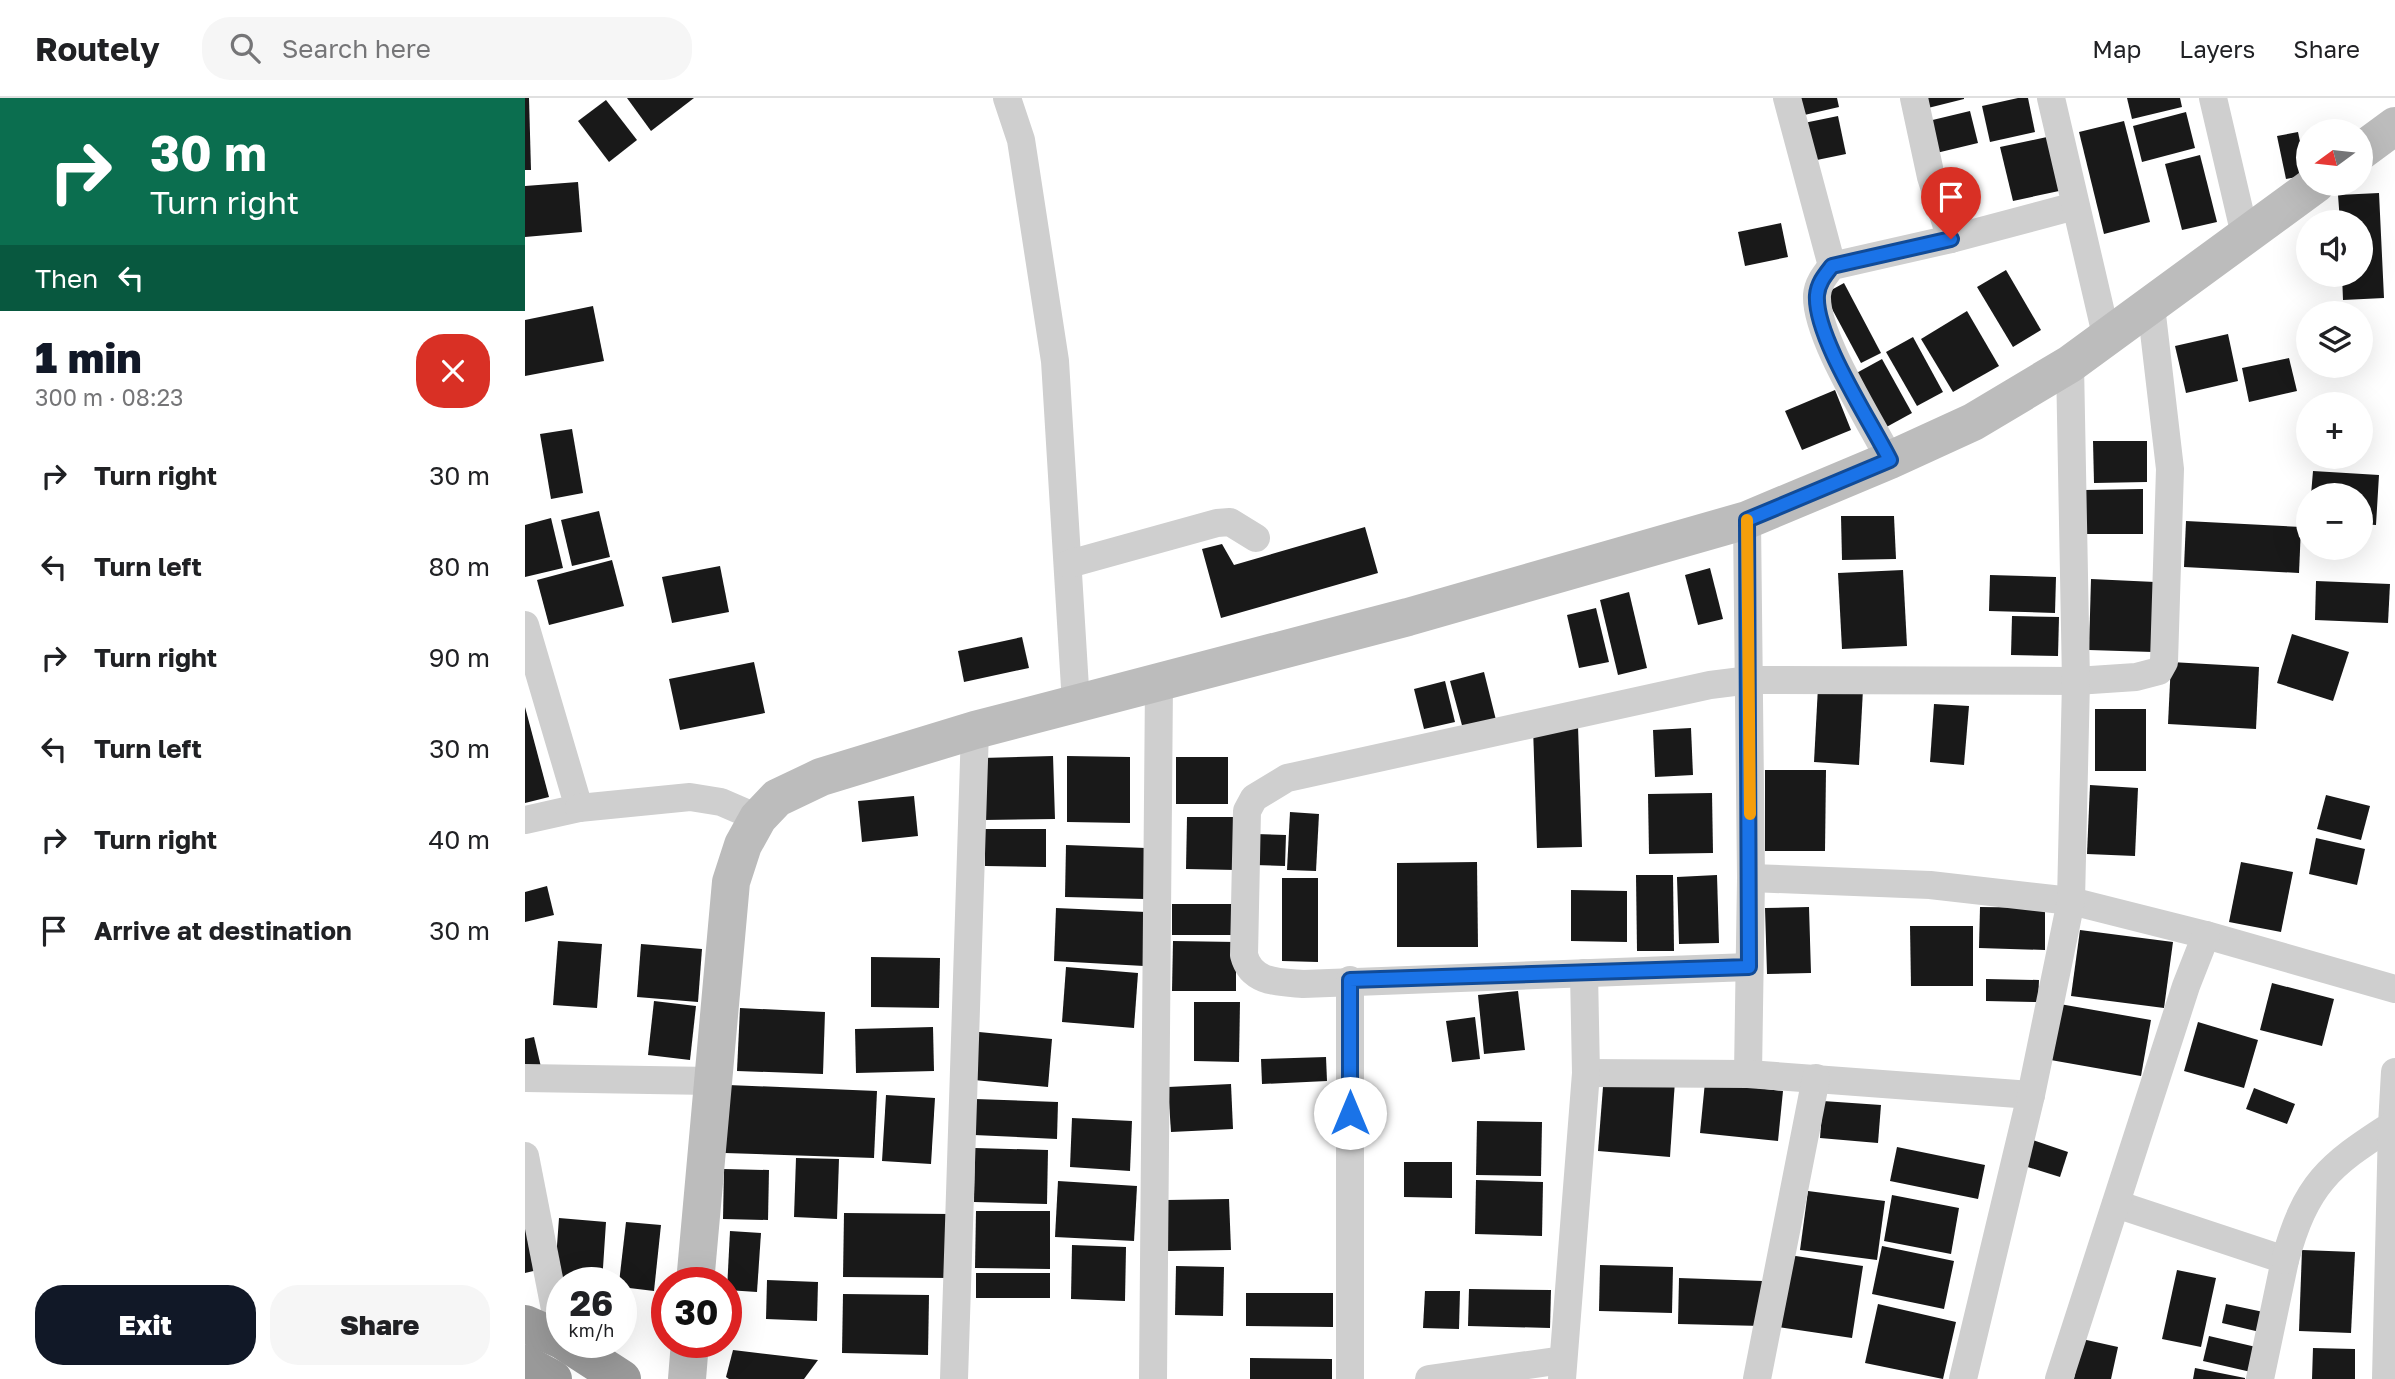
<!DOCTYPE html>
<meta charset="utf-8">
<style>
:root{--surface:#fff;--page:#f6f6f6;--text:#202124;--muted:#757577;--line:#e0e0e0;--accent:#111827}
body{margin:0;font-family:"Golos Text",sans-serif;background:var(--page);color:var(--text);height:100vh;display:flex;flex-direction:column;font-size:26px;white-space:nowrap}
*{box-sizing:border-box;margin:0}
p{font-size:23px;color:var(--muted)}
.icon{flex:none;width:38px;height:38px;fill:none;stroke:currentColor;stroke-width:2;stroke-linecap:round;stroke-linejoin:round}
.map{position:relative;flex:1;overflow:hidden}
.drawer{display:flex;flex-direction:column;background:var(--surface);width:525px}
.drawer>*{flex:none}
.hud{background:#0b6e4f;color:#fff;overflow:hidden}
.needle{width:46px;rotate:255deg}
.buttons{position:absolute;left:1771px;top:21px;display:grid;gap:14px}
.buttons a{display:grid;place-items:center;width:77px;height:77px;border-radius:50%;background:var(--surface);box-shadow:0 7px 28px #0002;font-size:35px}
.speed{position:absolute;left:21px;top:1169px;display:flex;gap:14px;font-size:35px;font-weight:700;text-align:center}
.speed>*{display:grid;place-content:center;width:91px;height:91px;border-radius:50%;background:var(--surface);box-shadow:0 7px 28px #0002;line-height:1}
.speed small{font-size:18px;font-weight:400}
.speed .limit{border:10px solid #d22;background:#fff;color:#111}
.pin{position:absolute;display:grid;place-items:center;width:60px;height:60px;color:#fff;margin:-72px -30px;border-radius:50% 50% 50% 0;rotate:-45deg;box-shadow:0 0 7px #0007}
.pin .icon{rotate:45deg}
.me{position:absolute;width:77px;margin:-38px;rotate:0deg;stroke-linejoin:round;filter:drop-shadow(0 0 5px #0008)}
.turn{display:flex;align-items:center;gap:24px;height:147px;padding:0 35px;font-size:32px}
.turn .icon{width:91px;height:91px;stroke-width:2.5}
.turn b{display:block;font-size:49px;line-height:60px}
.then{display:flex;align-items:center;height:66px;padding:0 35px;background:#0003;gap:14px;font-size:26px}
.round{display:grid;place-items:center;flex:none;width:74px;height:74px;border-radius:28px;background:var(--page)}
.headline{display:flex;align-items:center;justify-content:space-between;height:119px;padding:0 35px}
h1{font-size:42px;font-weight:800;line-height:52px;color:var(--accent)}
.primary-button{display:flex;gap:14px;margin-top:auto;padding:14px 35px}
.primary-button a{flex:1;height:80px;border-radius:28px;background:var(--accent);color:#fff;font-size:28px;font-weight:800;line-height:80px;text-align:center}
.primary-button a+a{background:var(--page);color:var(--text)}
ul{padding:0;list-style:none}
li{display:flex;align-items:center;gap:21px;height:91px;padding:0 35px}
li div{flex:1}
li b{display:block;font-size:26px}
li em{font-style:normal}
header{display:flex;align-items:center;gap:42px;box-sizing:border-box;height:98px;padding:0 35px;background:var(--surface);border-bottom:2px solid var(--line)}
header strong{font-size:33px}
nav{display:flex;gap:38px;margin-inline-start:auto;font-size:24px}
.search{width:490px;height:63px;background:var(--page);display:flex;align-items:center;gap:18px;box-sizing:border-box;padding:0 24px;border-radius:28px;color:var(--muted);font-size:26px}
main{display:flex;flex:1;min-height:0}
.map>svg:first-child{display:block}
.building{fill:#191919}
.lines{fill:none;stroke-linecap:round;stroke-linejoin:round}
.street{stroke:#cfcfcf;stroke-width:28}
.secondary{stroke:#bcbcbc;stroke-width:38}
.highway{stroke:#999;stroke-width:38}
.route-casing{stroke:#114b97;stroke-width:18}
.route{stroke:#1a73e8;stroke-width:12}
.slow{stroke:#f59e0b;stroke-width:12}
</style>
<header>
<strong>Routely</strong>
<div class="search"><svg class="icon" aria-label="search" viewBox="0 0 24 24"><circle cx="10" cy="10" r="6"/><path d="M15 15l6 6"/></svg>Search here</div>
<nav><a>Map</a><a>Layers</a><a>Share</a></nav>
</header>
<main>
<section class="drawer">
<div class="hud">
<div class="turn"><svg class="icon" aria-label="right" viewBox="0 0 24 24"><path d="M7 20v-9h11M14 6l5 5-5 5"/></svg><div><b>30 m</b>Turn right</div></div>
<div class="then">Then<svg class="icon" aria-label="left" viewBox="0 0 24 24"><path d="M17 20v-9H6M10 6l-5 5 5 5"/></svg></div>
</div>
<div class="headline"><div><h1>1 min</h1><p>300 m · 08:23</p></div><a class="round" style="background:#d93025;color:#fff"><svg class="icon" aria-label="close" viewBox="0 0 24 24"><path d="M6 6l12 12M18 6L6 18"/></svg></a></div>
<ul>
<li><svg class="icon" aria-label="right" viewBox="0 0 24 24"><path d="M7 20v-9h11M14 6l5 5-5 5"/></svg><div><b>Turn right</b></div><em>30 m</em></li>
<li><svg class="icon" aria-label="left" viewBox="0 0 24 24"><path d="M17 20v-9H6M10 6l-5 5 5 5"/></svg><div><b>Turn left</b></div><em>80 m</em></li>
<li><svg class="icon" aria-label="right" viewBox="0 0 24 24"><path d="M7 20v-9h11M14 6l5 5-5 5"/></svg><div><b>Turn right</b></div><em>90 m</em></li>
<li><svg class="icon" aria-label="left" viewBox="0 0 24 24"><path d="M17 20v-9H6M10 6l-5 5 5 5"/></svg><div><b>Turn left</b></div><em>30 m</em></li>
<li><svg class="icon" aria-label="right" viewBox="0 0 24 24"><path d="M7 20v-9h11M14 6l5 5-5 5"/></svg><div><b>Turn right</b></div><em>40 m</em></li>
<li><svg class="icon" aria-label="arrive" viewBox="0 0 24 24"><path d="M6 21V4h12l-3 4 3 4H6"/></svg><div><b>Arrive at destination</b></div><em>30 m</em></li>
</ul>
<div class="primary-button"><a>Exit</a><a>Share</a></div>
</section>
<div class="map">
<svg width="1870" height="1281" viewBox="0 0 1870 1281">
<rect width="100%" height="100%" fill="#fff"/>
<g class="building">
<polygon points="0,0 4,0 6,72 0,72"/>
<polygon points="102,0 169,0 126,33"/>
<polygon points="1271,0 1312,0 1314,9 1275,18"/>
<polygon points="1400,0 1439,0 1439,1 1403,10"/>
<polygon points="1493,0 1503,0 1510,34 1465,44 1457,8"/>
<polygon points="1602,0 1655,0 1657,9 1607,21"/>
<polygon points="81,2 112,42 84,64 53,23"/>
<polygon points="1445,13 1453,45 1403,57 1395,25"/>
<polygon points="1661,14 1670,50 1617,64 1608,28"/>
<polygon points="1313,18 1321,56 1287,63 1279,25"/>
<polygon points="1599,23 1625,124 1579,136 1554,34"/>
<polygon points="1773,34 1782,77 1761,81 1752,38"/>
<polygon points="1522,39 1534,93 1488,103 1475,49"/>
<polygon points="1675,57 1692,124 1657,132 1640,66"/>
<polygon points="53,84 57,134 0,139 0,88"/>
<polygon points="1854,95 1859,200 1818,202 1817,177 1836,177 1836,124 1815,124 1813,97"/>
<polygon points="1256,125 1263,159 1220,168 1213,134"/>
<polygon points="1481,172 1516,232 1488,249 1452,189"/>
<polygon points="1319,185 1356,255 1336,265 1299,196"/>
<polygon points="68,208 79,263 0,278 0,222"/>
<polygon points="1442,213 1474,268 1428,294 1396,241"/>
<polygon points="1703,236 1713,283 1661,295 1650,248"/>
<polygon points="1388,239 1418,294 1392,308 1361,254"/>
<polygon points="1764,260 1772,293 1724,304 1717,270"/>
<polygon points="1357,261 1387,315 1356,332 1326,278"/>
<polygon points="1310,292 1326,332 1277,352 1260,313"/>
<polygon points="47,331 58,395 26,401 15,336"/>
<polygon points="1568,343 1622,343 1622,384 1569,385"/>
<polygon points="1788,373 1854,377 1851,427 1836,426 1836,397 1786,397"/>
<polygon points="1618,391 1618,436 1559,436 1559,392"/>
<polygon points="74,413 85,459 47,468 36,422"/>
<polygon points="1316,418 1369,418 1371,461 1317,462"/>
<polygon points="26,420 38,470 0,479 0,427"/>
<polygon points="1661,423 1776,429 1774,475 1659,469"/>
<polygon points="840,429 853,475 696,520 677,451 697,446 709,467"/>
<polygon points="87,462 99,508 24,527 12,482"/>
<polygon points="195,468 204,514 147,525 137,479"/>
<polygon points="1185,470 1198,521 1173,527 1160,477"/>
<polygon points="1378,472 1382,548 1317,551 1313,475"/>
<polygon points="1465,477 1531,479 1530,515 1464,513"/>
<polygon points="1566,481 1630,484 1628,554 1564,552"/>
<polygon points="1791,483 1865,486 1863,525 1790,522"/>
<polygon points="1104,494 1122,570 1093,577 1075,502"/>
<polygon points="1071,510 1084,564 1054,570 1042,517"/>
<polygon points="1487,518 1534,519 1533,558 1486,557"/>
<polygon points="1767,536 1824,554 1808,603 1752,585"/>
<polygon points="497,539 504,570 439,584 433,553"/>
<polygon points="229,564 240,615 155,632 144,581"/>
<polygon points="1646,564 1734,569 1731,631 1643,626"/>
<polygon points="959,574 971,622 938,631 925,583"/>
<polygon points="920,583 930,624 899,631 889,591"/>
<polygon points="1293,589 1338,591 1334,667 1289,664"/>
<polygon points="1409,606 1444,608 1439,667 1405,664"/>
<polygon points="0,609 24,699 0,705"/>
<rect x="1570" y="611" width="51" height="62"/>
<polygon points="1053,628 1057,749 1012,750 1008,629"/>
<polygon points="1166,630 1168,677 1130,679 1128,632"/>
<polygon points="528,658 530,721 458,722 457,660"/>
<polygon points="542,658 605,659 605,725 542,724"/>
<rect x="651" y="659" width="52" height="47"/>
<polygon points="1240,672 1301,672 1300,753 1240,753"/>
<polygon points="1565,687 1613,690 1610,758 1562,756"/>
<polygon points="1187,695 1188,755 1124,756 1123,696"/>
<polygon points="1801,697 1845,708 1836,742 1792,731"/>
<polygon points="389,698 393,738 337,744 333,703"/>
<polygon points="765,714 794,716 791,773 762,772"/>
<polygon points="662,719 712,719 711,772 661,771"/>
<polygon points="460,731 521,731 521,769 460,768"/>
<polygon points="730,736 761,737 760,768 729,767"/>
<polygon points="1791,740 1840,751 1832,787 1784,776"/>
<polygon points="541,747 621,750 620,801 540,799"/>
<polygon points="952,764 953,849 872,849 872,765"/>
<polygon points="1716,764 1768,774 1756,834 1704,824"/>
<polygon points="1111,777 1148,777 1149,853 1112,853"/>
<polygon points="1192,777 1194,845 1154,846 1152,779"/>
<polygon points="757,780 793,780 793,864 757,863"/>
<polygon points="22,788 29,817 0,824 0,794"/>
<polygon points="1046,792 1102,793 1102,844 1046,843"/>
<rect x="647" y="806" width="66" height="31"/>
<polygon points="1284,809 1286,875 1242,876 1240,810"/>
<polygon points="1455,809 1520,810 1520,852 1454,850"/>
<polygon points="531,810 621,814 619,868 529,863"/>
<polygon points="1385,828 1448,828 1448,888 1386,888"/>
<polygon points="1555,832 1648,844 1639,910 1546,898"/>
<polygon points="33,843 77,846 72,910 28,907"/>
<polygon points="648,843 711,844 711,893 647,893"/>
<polygon points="116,846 177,851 173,904 112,899"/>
<polygon points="346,859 415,860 414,910 346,909"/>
<polygon points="541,869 613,875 609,930 537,924"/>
<polygon points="1461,881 1514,882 1513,904 1461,903"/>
<polygon points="1747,885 1809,901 1797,948 1735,932"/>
<polygon points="993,893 1000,952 959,956 953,897"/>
<polygon points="129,903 171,908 165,962 123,957"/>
<polygon points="669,904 715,904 714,964 669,963"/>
<polygon points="1529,905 1626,922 1616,978 1520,961"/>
<polygon points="215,910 300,914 298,976 212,973"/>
<polygon points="950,919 955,961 927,964 921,923"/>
<polygon points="1673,924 1733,942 1719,990 1659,973"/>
<polygon points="408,929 409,973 331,975 330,931"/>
<polygon points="454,934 527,941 523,989 449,982"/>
<polygon points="9,939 16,969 0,973 0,941"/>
<polygon points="801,959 802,983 737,986 736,961"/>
<polygon points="1079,976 1150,982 1145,1059 1073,1053"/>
<polygon points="1180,984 1258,993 1253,1043 1175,1035"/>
<polygon points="706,986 708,1031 646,1034 643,989"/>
<polygon points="203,987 352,993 349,1060 200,1055"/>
<polygon points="1729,990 1770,1006 1762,1026 1721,1011"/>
<polygon points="361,997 410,1000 406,1066 357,1063"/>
<polygon points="450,1001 533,1004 532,1041 449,1037"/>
<polygon points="1298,1003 1356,1007 1353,1045 1295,1040"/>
<polygon points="547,1020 607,1023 605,1073 545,1069"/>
<polygon points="952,1023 1017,1024 1016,1078 951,1077"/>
<polygon points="1502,1040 1543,1054 1535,1079 1493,1066"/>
<polygon points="1372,1049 1460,1067 1453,1101 1365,1083"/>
<polygon points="450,1050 523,1052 522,1106 449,1104"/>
<polygon points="271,1060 314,1061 312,1121 269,1119"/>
<polygon points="879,1064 927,1064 927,1100 879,1099"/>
<polygon points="199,1071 244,1072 243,1122 198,1121"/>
<polygon points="0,1082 21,1170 0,1175"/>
<polygon points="951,1082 1018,1084 1017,1138 950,1136"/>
<polygon points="533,1083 612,1088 609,1143 530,1139"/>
<polygon points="1283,1093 1360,1103 1352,1162 1275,1152"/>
<polygon points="1367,1097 1434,1110 1426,1156 1359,1143"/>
<polygon points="704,1101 706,1152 643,1153 642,1102"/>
<polygon points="451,1113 525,1113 525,1171 450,1170"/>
<polygon points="319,1115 426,1116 425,1180 318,1179"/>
<polygon points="34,1120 81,1124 77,1185 37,1185 29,1189"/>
<polygon points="101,1124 136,1127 129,1193 96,1189 94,1185"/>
<polygon points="205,1133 236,1135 232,1194 202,1192"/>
<polygon points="547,1147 601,1149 600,1203 546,1201"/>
<polygon points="1357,1148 1429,1163 1419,1211 1347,1196"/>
<polygon points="1777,1152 1830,1154 1826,1235 1774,1233"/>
<polygon points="1264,1157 1338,1168 1327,1240 1253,1229"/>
<polygon points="1075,1167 1148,1169 1147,1215 1074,1213"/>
<polygon points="651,1168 699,1169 698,1218 650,1217"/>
<polygon points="1652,1172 1691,1180 1676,1249 1637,1241"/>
<rect x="451" y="1175" width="74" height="25"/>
<polygon points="1154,1180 1238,1183 1237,1228 1153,1226"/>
<polygon points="242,1182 293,1184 292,1223 241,1221"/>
<polygon points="944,1191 1026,1192 1025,1230 943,1228"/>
<polygon points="900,1193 935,1193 934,1231 898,1230"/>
<polygon points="721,1195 808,1195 808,1229 721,1228"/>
<polygon points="318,1196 404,1197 403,1257 317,1255"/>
<polygon points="1353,1206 1431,1224 1418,1281 1340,1265"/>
<polygon points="1701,1206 1743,1215 1739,1235 1697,1225"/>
<polygon points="1684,1238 1731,1249 1726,1274 1678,1263"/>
<polygon points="1557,1241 1593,1249 1586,1281 1549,1281"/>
<polygon points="1788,1250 1830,1251 1830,1281 1787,1281"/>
<polygon points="208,1252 293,1262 279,1281 204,1281 201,1279"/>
<polygon points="725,1260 807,1261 807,1281 725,1281"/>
<polygon points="1670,1270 1720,1280 1720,1281 1668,1281"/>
</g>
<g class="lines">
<g class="street">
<polyline points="482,0 496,42 530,263 551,606"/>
<polyline points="1262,0 1307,168"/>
<polyline points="1389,0 1406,79 1426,141 1550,108"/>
<polyline points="1526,0 1582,241"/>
<polyline points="1688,0 1720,137"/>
<path d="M1365,362C1345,322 1290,238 1292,197C1293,185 1300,177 1307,168L1426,141"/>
<polyline points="1222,422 1226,780 1223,976"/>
<polyline points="544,466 692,425 705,424 731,440"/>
<polyline points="0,527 54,710 0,722"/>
<polyline points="54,710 165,699 196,704 233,720"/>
<polyline points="1226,780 1405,787 1546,803 1681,837 1870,891"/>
<path d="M1224,869L778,886C754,884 726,885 719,857L722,713L729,700L762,680L1185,587L1225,582L1551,583L1611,579L1634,573L1639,564L1645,371L1626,208"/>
<polyline points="1061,975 1223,976 1506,997"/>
<polyline points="0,980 186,983"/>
<polyline points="0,1058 36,1242"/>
<polyline points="1591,1106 1760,1162 1735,1281"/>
<path d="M1760,1162C1781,1086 1803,1068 1867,1027L1870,974"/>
<polyline points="429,1281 450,632"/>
<polyline points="628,1281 634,585"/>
<polyline points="825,1281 825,882"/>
<polyline points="904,1281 1038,1262"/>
<polyline points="1037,1281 1061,975 1059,875"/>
<polyline points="1232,1281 1291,980"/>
<polyline points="1438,1281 1506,997 1546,803 1551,583 1545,266"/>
<polyline points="1534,1281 1661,888 1681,837"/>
<polyline points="1861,1281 1867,1027"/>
</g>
<g class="secondary">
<polyline points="1836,53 1870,28"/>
<polyline points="170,1185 206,784 218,747 233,720 252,700 296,679 450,632 883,519 1222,422 1365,362 1448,324 1545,266 1791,86"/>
<polyline points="162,1281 165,1244"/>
</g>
<g class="highway">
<polyline points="0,1226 37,1242"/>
<polyline points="40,1244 97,1281"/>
<polyline points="0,1266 28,1281"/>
</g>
</g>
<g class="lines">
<defs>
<path id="route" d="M825,1015V882L1224,869L1222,422L1365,362C1345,322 1289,238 1292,197C1293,185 1300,177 1307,168L1426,141"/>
</defs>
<use href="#route" class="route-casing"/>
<use href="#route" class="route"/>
<polyline class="slow" points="1222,422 1225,716"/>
</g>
</svg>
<div class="buttons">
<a><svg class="needle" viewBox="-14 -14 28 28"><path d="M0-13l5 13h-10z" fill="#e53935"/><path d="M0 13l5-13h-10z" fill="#757577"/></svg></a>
<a><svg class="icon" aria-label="sound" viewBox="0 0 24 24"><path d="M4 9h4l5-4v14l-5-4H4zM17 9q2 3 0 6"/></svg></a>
<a><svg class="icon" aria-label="layers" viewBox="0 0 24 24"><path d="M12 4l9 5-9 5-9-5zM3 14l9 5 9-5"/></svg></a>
<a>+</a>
<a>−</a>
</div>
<div class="speed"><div>26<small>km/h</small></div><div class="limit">30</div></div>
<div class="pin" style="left:1426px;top:141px;background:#d93025"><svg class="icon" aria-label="arrive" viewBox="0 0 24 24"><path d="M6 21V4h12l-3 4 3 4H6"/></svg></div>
<svg class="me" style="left:825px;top:1015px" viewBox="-20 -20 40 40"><circle r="19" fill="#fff"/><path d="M0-13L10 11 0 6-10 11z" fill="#1a73e8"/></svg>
</div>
</main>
